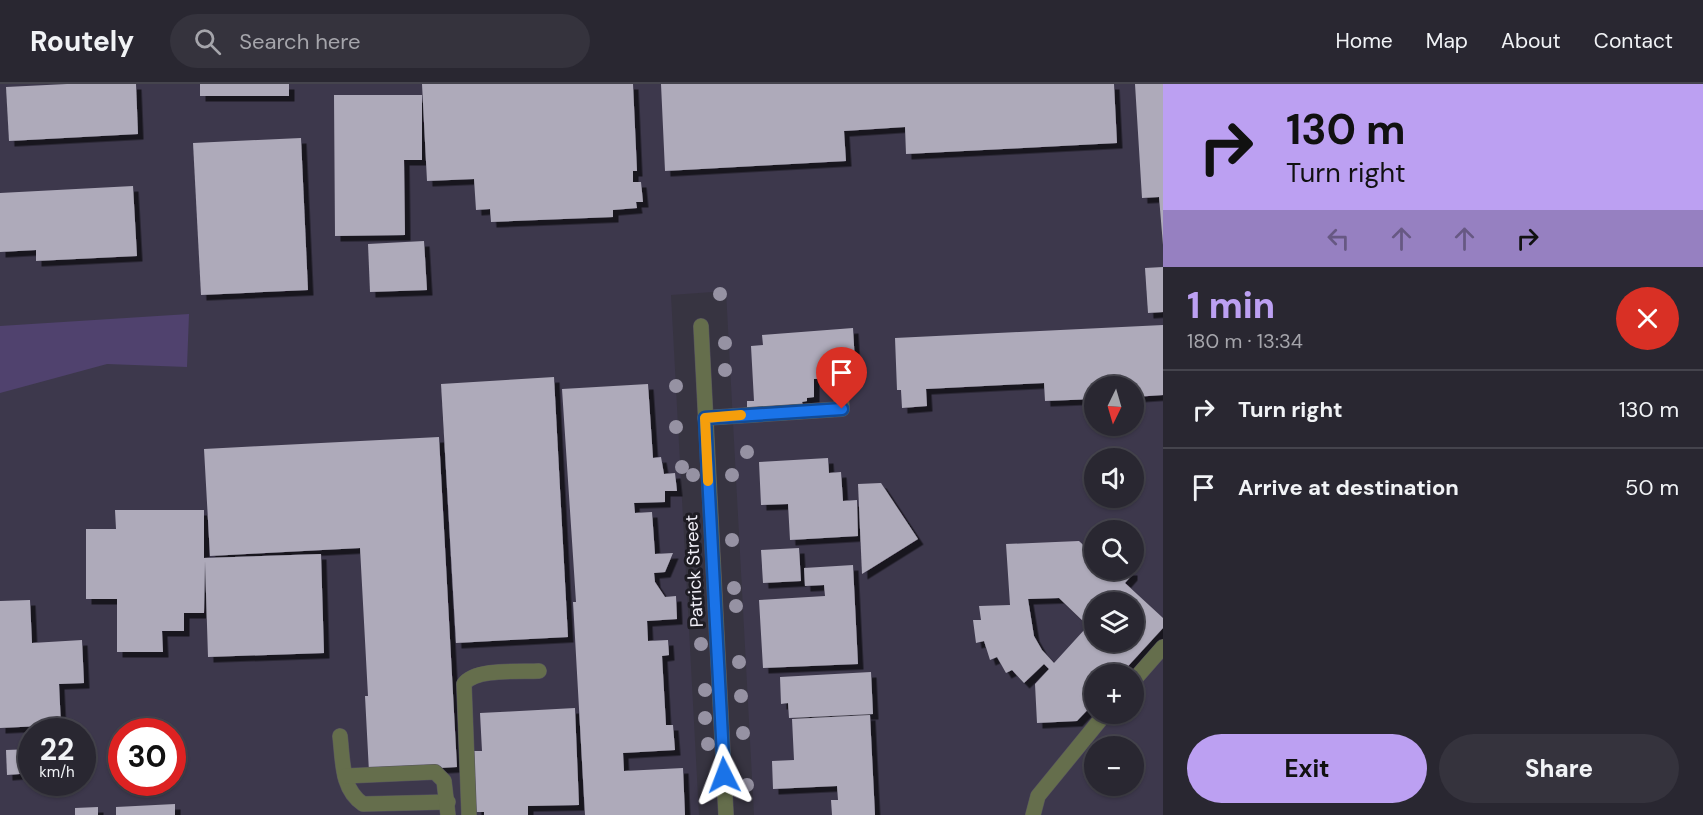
<!DOCTYPE html>
<meta charset="utf-8">
<style>
:root{--surface:#292731;--page:#35333d;--text:#f1f3f6;--muted:#a5a5ab;--line:#45444d;--accent:#bca0f2}
body{margin:0;font-family:"DM Sans",sans-serif;background:var(--page);color:var(--text);height:100vh;display:flex;flex-direction:column;font-size:22px;white-space:nowrap}
*{box-sizing:border-box;margin:0}
p{font-size:20px;color:var(--muted)}
.icon{flex:none;width:33px;height:33px;fill:none;stroke:currentColor;stroke-width:2;stroke-linecap:round;stroke-linejoin:round}
.map{position:relative;flex:1;overflow:hidden}
.details{display:flex;flex-direction:column;background:var(--surface);width:540px}
.details>*{flex:none}
.banner{background:#bca0f2;color:#111;overflow:hidden}
.needle{width:39px;rotate:185deg}
.tools{position:absolute;left:1084px;top:292px;display:grid;gap:12px}
.tools a{display:grid;place-items:center;width:60px;height:60px;border-radius:50%;background:var(--surface);box-shadow:0 2px 4px #0004,0 0 0 2px var(--line);font-size:30px}
.speed{position:absolute;left:18px;top:634px;display:flex;gap:12px;font-size:30px;font-weight:700;text-align:center}
.speed>*{display:grid;place-content:center;width:78px;height:78px;border-radius:50%;background:var(--surface);box-shadow:0 2px 4px #0004,0 0 0 2px var(--line);line-height:1}
.speed small{font-size:15px;font-weight:400}
.speed .limit{border:9px solid #d22;background:#fff;color:#111}
.pin{position:absolute;display:grid;place-items:center;width:51px;height:51px;color:#fff;margin:-62px -26px;border-radius:50% 50% 50% 0;rotate:-45deg;box-shadow:0 0 6px #0007}
.pin .icon{rotate:45deg}
.me{position:absolute;width:66px;margin:-33px;rotate:357deg;stroke-linejoin:round;filter:drop-shadow(0 0 4px #0008)}
.turn{display:flex;align-items:center;gap:21px;height:126px;padding:0 24px;font-size:27px}
.turn .icon{width:78px;height:78px;stroke-width:2.5}
.turn b{display:block;font-size:42px;line-height:51px}
.lanes{display:flex;align-items:center;height:57px;padding:0 24px;background:#0003;justify-content:center;gap:30px;direction:ltr}
.lanes .off{opacity:.35}
.round{display:grid;place-items:center;flex:none;width:63px;height:63px;border-radius:32px;background:var(--page)}
.head{display:flex;align-items:center;justify-content:space-between;height:102px;padding:0 24px}
h1{font-size:36px;font-weight:800;line-height:45px;color:var(--accent)}
.cta{display:flex;gap:12px;margin-top:auto;padding:12px 24px}
.cta a{flex:1;height:69px;border-radius:36px;background:var(--accent);color:#111;font-size:24px;font-weight:800;line-height:69px;text-align:center}
.cta a+a{background:var(--page);color:var(--text)}
ul{padding:0;list-style:none}
li{display:flex;align-items:center;gap:18px;height:78px;padding:0 24px;border-top:2px solid var(--line)}
li div{flex:1}
li b{display:block;font-size:22px}
li em{font-style:normal}
header{display:flex;align-items:center;gap:36px;box-sizing:border-box;height:84px;padding:0 30px;background:var(--surface);border-bottom:2px solid var(--line)}
header strong{font-size:28px}
nav{display:flex;gap:33px;margin-inline-start:auto;font-size:21px}
.search{width:420px;height:54px;background:var(--page);display:flex;align-items:center;gap:15px;box-sizing:border-box;padding:0 21px;border-radius:33px;color:var(--muted);font-size:22px}
main{display:flex;flex:1;min-height:0}
.map>svg:first-child{display:block}
.built{fill:#3d384c;fill-rule:evenodd}
.green{fill:#50426e}
.building{fill:#aeaaba;fill-rule:evenodd;filter:url(#shadow)}
.lines{fill:none;stroke-linecap:round;stroke-linejoin:round}
.minor-casing{stroke:#55525e;stroke-width:16}
.minor{stroke:#656e4c;stroke-width:15}
.tree{fill:#9692a3}
.route-casing{stroke:#114b97;stroke-width:15}
.route{stroke:#1a73e8;stroke-width:10}
.slow{stroke:#f59e0b;stroke-width:10}
.labels{text-anchor:middle;stroke-width:6;stroke-linejoin:round;paint-order:stroke}
.street-label{font-size:18px;fill:#f1eff8;stroke:#1e1c23}
</style>
<header>
<strong>Routely</strong>
<div class="search"><svg class="icon" aria-label="search" viewBox="0 0 24 24"><circle cx="10" cy="10" r="6"/><path d="M15 15l6 6"/></svg>Search here</div>
<nav><a>Home</a><a>Map</a><a>About</a><a>Contact</a></nav>
</header>
<main>
<div class="map">
<svg width="1163" height="731" viewBox="0 0 1163 731">
<defs>
<filter id="shadow"><feDropShadow dx="5.5" dy="5.5" stdDeviation="0" flood-color="#0009"/></filter>
</defs>
<rect width="100%" height="100%" fill="#373441"/>
<path class="built" d="M0,0H1163V731H754L726,207L671,211L699,731H0ZM1095,303H1134V342H1095ZM1095,375H1134V414H1095ZM1095,447H1134V486H1095ZM1095,519H1134V558H1095ZM1095,591H1134V630H1095ZM32,648H82V699H32ZM122,648H172V699H122ZM1095,663H1134V702H1095Z"/>
<polygon class="green" points="189,230 187,283 107,280 0,309 0,242"/>
<g class="building">
<polygon points="67,0 136,0 138,50 9,57 6,3"/>
<rect x="200" y="0" width="89" height="12"/>
<polygon points="422,0 633,0 637,87 633,87 633,98 641,98 643,118 636,118 637,124 613,126 613,133 491,138 490,125 476,126 474,95 427,97"/>
<polygon points="661,0 1114,0 1117,59 906,70 905,43 844,47 846,77 665,87"/>
<polygon points="1135,0 1163,0 1163,161 1159,113 1142,114"/>
<polygon points="334,11 422,11 422,76 404,76 405,151 335,152"/>
<polygon points="301,54 308,206 201,211 193,59"/>
<polygon points="133,102 137,172 36,177 36,166 0,168 0,109"/>
<polygon points="424,157 427,206 370,208 368,160"/>
<polygon points="1163,183 1163,228 1148,229 1145,184"/>
<polygon points="1163,241 1163,311 1134,313 1134,303 1095,303 1095,315 1045,317 1044,299 926,305 927,322 902,324 901,306 897,306 895,254"/>
<polygon points="853,244 855,278 831,279 832,294 814,295 814,313 807,314 807,317 802,318 803,321 747,326 747,317 754,317 751,262 763,261 762,251"/>
<polygon points="554,293 568,553 456,559 441,300"/>
<polygon points="648,300 653,374 661,373 664,390 675,389 677,407 665,407 665,418 634,419 635,429 652,428 655,470 673,469 665,488 654,489 655,498 665,513 676,512 677,535 647,537 648,557 668,556 669,571 662,572 666,641 673,641 675,666 623,669 624,687 683,684 685,731 585,731 573,518 576,518 562,305"/>
<polygon points="439,353 457,683 369,688 365,612 368,612 360,464 210,472 204,365"/>
<polygon points="828,374 829,389 841,388 843,417 857,416 858,452 790,456 788,420 761,421 759,378"/>
<polygon points="881,399 918,455 862,490 858,400"/>
<polygon points="115,426 204,426 204,474 321,470 324,569 208,573 205,477 204,529 184,529 184,547 162,547 163,568 117,568 117,515 86,515 86,445 116,445"/>
<path d="M1079,457L1095,472V486H1111L1117,492L1124,486H1132V491L1125,499L1163,534V544L1120,591H1095V618L1077,637L1037,639L1035,600L1049,585L1044,580L1024,599L1012,586L1006,589L997,573L990,576L984,557L976,559L973,536H981L979,522L1010,521L1006,460ZM1059,514L1085,539V545L1054,579L1042,566L1034,552L1028,515ZM1095,519H1134V558H1095Z"/>
<polygon points="799,464 801,497 763,499 761,466"/>
<polygon points="853,481 858,580 763,584 759,516 825,512 824,501 805,502 804,484"/>
<polygon points="30,516 32,559 82,556 84,599 59,600 61,641 0,644 0,517"/>
<polygon points="871,588 873,630 789,634 788,619 781,620 780,593"/>
<polygon points="575,624 579,721 528,722 528,731 484,731 484,728 476,728 473,667 482,667 480,629"/>
<polygon points="870,631 875,731 832,731 831,716 838,716 837,702 773,705 772,677 794,676 792,635"/>
<polygon points="32,665 32,689 7,691 6,666"/>
<polygon points="175,720 175,731 116,731 116,723"/>
<polygon points="98,723 98,731 75,731 75,724"/>
</g>
<g class="lines">
<defs>
<g id="minor">
<polyline points="701,242 726,731"/>
<polyline points="705,334 842,325 839,282"/>
<polyline points="1134,596 1163,563"/>
<path d="M340,652C343,677 341,705 363,720L448,718"/>
<polyline points="345,692 435,688 444,697 448,731"/>
<path d="M469,731L464,600C475,584 520,588 539,587"/>
<polyline points="1033,731 1038,712 1105,630"/>
</g>
</defs>
<use href="#minor" class="minor-casing"/>
<use href="#minor" class="minor"/>
</g>
<g class="tree">
<circle cx="720" cy="210" r="7"/>
<circle cx="725" cy="259" r="7"/>
<circle cx="725" cy="286" r="7"/>
<circle cx="676" cy="302" r="7"/>
<circle cx="676" cy="343" r="7"/>
<circle cx="747" cy="368" r="7"/>
<circle cx="682" cy="383" r="7"/>
<circle cx="693" cy="391" r="7"/>
<circle cx="732" cy="391" r="7"/>
<circle cx="732" cy="456" r="7"/>
<circle cx="734" cy="504" r="7"/>
<circle cx="736" cy="522" r="7"/>
<circle cx="701" cy="560" r="7"/>
<circle cx="739" cy="578" r="7"/>
<circle cx="705" cy="606" r="7"/>
<circle cx="741" cy="612" r="7"/>
<circle cx="705" cy="634" r="7"/>
<circle cx="743" cy="649" r="7"/>
<circle cx="708" cy="660" r="7"/>
<circle cx="747" cy="701" r="7"/>
</g>
<g class="lines">
<defs>
<polyline id="route" points="724,691 705,334 842,325"/>
</defs>
<use href="#route" class="route-casing"/>
<use href="#route" class="route"/>
<polyline class="slow" points="708,397 705,334 741,331"/>
</g>
<g class="labels">
<g class="street-label">
<text transform="translate(694 487) rotate(-93)" y="6">Patrick Street</text>
</g>
</g>
</svg>
<div class="tools">
<a><svg class="needle" viewBox="-14 -14 28 28"><path d="M0-13l5 13h-10z" fill="#e53935"/><path d="M0 13l5-13h-10z" fill="#a5a5ab"/></svg></a>
<a><svg class="icon" aria-label="sound" viewBox="0 0 24 24"><path d="M4 9h4l5-4v14l-5-4H4zM17 9q2 3 0 6"/></svg></a>
<a><svg class="icon" aria-label="search" viewBox="0 0 24 24"><circle cx="10" cy="10" r="6"/><path d="M15 15l6 6"/></svg></a>
<a><svg class="icon" aria-label="layers" viewBox="0 0 24 24"><path d="M12 4l9 5-9 5-9-5zM3 14l9 5 9-5"/></svg></a>
<a>+</a>
<a>−</a>
</div>
<div class="speed"><div>22<small>km/h</small></div><div class="limit">30</div></div>
<div class="pin" style="left:842px;top:325px;background:#d93025"><svg class="icon" aria-label="arrive" viewBox="0 0 24 24"><path d="M6 21V4h12l-3 4 3 4H6"/></svg></div>
<svg class="me" style="left:724px;top:691px" viewBox="-20 -20 40 40"><path d="M0-17L14 15 0 8-14 15z" fill="#1a73e8" stroke="#fff" stroke-width="4"/></svg>
</div>
<section class="details">
<div class="banner">
<div class="turn"><svg class="icon" aria-label="right" viewBox="0 0 24 24"><path d="M7 20v-9h11M14 6l5 5-5 5"/></svg><div><b>130 m</b>Turn right</div></div>
<div class="lanes"><svg class="icon off" aria-label="left" viewBox="0 0 24 24"><path d="M17 20v-9H6M10 6l-5 5 5 5"/></svg><svg class="icon off" aria-label="ahead" viewBox="0 0 24 24"><path d="M12 20V5M6 11l6-6 6 6"/></svg><svg class="icon off" aria-label="ahead" viewBox="0 0 24 24"><path d="M12 20V5M6 11l6-6 6 6"/></svg><svg class="icon" aria-label="right" viewBox="0 0 24 24"><path d="M7 20v-9h11M14 6l5 5-5 5"/></svg></div>
</div>
<div class="head"><div><h1>1 min</h1><p>180 m · 13:34</p></div><a class="round" style="background:#d93025;color:#fff"><svg class="icon" aria-label="close" viewBox="0 0 24 24"><path d="M6 6l12 12M18 6L6 18"/></svg></a></div>
<ul>
<li><svg class="icon" aria-label="right" viewBox="0 0 24 24"><path d="M7 20v-9h11M14 6l5 5-5 5"/></svg><div><b>Turn right</b></div><em>130 m</em></li>
<li><svg class="icon" aria-label="arrive" viewBox="0 0 24 24"><path d="M6 21V4h12l-3 4 3 4H6"/></svg><div><b>Arrive at destination</b></div><em>50 m</em></li>
</ul>
<div class="cta"><a>Exit</a><a>Share</a></div>
</section>
</main>
